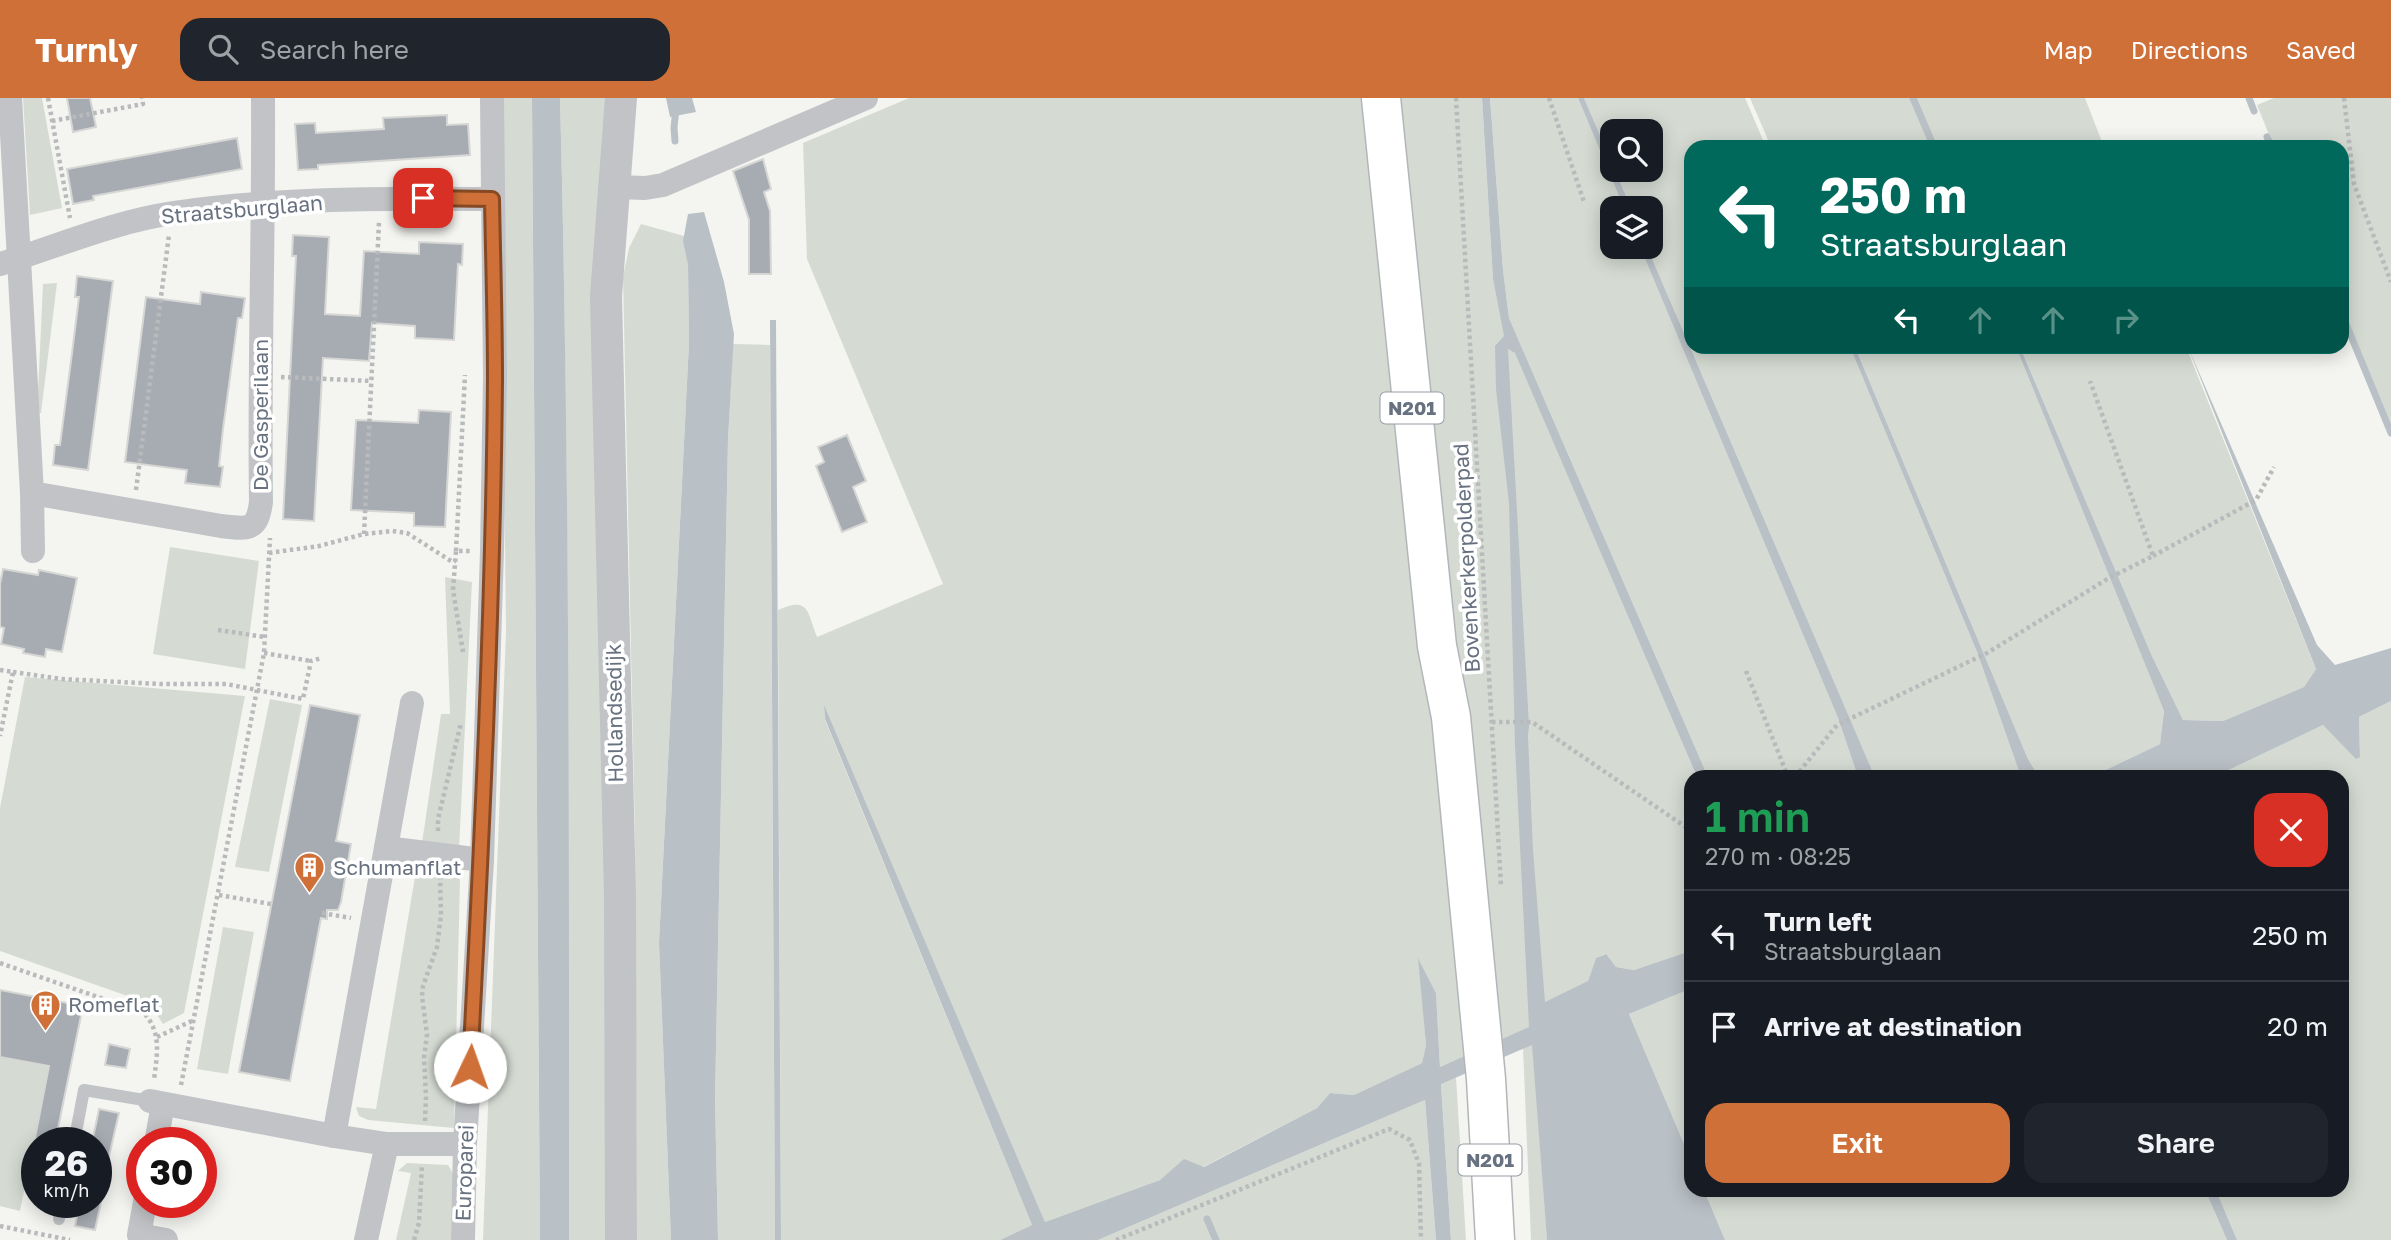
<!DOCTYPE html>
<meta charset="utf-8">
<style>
:root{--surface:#171b24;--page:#20242c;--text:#f1f3f6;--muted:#9ea1a6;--line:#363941;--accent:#ce7038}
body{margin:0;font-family:"Golos Text",sans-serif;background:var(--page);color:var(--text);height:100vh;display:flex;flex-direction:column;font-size:26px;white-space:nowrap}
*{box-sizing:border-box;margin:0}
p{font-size:23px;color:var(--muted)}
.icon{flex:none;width:38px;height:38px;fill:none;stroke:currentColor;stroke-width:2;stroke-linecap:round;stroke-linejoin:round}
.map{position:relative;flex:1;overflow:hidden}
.details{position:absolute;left:1684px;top:672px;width:665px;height:427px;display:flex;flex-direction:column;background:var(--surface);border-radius:21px;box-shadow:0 4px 18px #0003}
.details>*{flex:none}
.banner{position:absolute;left:1684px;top:42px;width:665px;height:214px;border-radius:21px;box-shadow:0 4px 18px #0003;background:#00695c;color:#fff;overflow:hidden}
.tools{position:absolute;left:1600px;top:21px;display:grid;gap:14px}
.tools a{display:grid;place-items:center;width:63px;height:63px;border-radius:14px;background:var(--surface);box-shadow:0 4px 18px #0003;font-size:35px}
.speed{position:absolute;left:21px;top:1029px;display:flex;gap:14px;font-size:35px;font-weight:700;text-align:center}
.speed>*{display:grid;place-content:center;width:91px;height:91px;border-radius:50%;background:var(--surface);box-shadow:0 4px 18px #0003;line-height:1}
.speed small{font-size:18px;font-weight:400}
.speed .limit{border:10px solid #d22;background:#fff;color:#111}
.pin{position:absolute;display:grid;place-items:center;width:60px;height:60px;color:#fff;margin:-30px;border-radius:14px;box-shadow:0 4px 10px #0006}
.me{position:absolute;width:77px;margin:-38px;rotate:3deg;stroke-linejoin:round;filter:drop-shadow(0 0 5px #0008)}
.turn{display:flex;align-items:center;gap:24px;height:147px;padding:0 21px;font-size:32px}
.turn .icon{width:91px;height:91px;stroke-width:2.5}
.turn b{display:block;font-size:49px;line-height:60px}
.lanes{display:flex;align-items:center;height:66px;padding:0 21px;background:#0003;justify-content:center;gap:35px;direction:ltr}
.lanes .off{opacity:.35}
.round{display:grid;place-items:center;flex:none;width:74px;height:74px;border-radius:21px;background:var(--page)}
.overview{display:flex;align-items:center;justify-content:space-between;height:119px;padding:0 21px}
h1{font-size:42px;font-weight:600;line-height:52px;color:#1e9e55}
.button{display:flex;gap:14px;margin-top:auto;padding:14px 21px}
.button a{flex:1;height:80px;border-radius:21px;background:var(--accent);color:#fff;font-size:28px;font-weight:600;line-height:80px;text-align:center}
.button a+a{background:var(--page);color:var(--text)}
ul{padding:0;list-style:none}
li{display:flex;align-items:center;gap:21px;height:91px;padding:0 21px;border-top:2px solid var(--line)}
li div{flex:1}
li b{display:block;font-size:26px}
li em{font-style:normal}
header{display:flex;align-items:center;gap:42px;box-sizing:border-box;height:98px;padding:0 35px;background:var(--accent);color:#fff}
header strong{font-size:33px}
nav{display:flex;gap:38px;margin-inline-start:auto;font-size:24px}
.search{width:490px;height:63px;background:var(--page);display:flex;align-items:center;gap:18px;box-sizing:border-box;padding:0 24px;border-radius:21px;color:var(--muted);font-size:26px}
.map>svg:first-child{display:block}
.green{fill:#d5dbd3}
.water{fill:#b9c1c6}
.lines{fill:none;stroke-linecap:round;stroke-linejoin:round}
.stream{stroke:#b9c1c6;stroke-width:7}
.building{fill:#a7acb3;stroke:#d6d6d4;stroke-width:2}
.trunk-casing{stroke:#b3b6b9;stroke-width:41}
.path{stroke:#b8babc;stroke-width:4.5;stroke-dasharray:3.5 3.5;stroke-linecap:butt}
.service{stroke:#c1c3c6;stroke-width:12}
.minor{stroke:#c1c3c6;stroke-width:24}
.tertiary{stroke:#c1c3c6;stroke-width:32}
.trunk{stroke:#fff;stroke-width:38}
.route-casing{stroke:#864924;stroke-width:18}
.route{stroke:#ce7038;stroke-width:12}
.labels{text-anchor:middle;stroke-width:7;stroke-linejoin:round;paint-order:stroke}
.shield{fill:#fff;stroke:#959ca5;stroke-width:2}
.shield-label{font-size:19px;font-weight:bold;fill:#67717f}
.street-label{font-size:21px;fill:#67717f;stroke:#fff}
.poi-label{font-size:21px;fill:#67717f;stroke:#fff;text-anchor:start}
</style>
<header>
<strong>Turnly</strong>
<div class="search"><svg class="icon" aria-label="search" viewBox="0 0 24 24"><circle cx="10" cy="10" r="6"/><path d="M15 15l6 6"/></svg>Search here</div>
<nav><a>Map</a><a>Directions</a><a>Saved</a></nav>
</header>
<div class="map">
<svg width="2391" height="1142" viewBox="0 0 2391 1142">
<rect width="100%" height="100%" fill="#f4f5f1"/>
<g class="green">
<polygon points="23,0 42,0 62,110 30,117"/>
<polygon points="500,0 532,0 540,1142 483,1142 506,533"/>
<path d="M560,0H611L612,1142H569C568,761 570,381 560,0Z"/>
<path d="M909,0H1482L1493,181L1507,250L1515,254L1697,679H1690V853L1634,872L1616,869L1605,856L1596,860L1588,883L1530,929L1440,969L1436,895L1419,862L1426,947L1422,965L1354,997L1330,995L1317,1010L1203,1069L1184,1062L1160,1082L1045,1124L824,609L825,622L1032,1127L1000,1142H781L778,512C810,498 807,514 817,539L943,486L807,161L803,45Z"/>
<polygon points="1490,0 1578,0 1624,110 1612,110 1612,149 1640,149 1838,620 1858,679 1708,679 1509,220 1503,172"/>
<polygon points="1584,0 1745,0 1766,49 1690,49 1690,248 1850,249 1977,554 2021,679 1875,679 1647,149 1650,149 1650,110 1631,110 1615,72 1650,72 1650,33 1612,33 1612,65"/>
<polygon points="1750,0 2085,0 2104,49 1771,49"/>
<polygon points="2274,0 2391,0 2391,326 2342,208 2342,49 2274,49 2257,7"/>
<polygon points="641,126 684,138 688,167 689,245 659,845 671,1142 637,1142 635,739 623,179 629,150"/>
<polygon points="57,185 41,315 37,315 43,186"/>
<polygon points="733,246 770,247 775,1142 718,1142 715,1001 728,341"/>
<polygon points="1855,249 2016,249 2164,613 2160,646 2091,679 2039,679 2028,661"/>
<polygon points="2020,249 2186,249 2316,571 2304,589 2223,623 2183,622 2152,558"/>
<polygon points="170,449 259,463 245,571 153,556"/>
<polygon points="445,479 472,484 459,752 422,745 441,616 450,616"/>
<polygon points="25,579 245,598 184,915 163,926 150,906 0,853 0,710"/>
<polygon points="270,601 302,607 269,774 235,769"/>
<polygon points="2391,603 2391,1142 2237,1142 2216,1092 2342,1092 2342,679 2214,679 2323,627 2360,659 2359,619"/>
<polygon points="417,767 456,773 460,782 454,1030 368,1022 359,1018 356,1009 376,1011"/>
<polygon points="223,829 254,834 228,976 197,971"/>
<polygon points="1690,891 1690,1060 1629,916"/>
<polygon points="1533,946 1547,1142 1531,1142 1523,950"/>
<polygon points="0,959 70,973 44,993 20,1113 0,1108"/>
<polygon points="1456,979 1466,1142 1451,1142 1441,985"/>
<polygon points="1425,1002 1436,1142 1098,1142"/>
<polygon points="407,1065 448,1067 454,1077 451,1142 396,1142 411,1075 398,1073"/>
<polygon points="1704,1092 2205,1092 2227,1142 1725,1142"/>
</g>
<g class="water">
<path d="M532,0H560C570,381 569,761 569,1142H540Z"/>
<polygon points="666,0 692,0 696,14 670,19"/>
<polygon points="1482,0 1490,0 1503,172 1509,220 1708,679 1697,679 1515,255 1508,251 1529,628 1528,638 1533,752 1545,904 1588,883 1596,860 1606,856 1616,869 1634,872 1690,853 1690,891 1629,916 1690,1060 1690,1092 1704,1092 1725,1142 1547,1142 1532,947 1441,986 1451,1142 1436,1142 1425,1002 1098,1142 1000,1142 1032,1127 825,621 824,607 1045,1124 1160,1082 1184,1061 1204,1069 1317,1010 1330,995 1354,997 1422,965 1426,947 1418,860 1436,895 1440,969 1529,929 1515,648 1509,405 1496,291 1495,248 1504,238 1493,181"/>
<polygon points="1578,0 1584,0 1612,65 1612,72 1615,72 1631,110 1624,110"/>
<polygon points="704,114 724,184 734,236 728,341 715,1001 718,1142 671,1142 659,845 689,245 688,167 683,143 688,116"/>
<polygon points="1640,149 1647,149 1875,679 1858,679 1838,620"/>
<polygon points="770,222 776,222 781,1142 775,1142"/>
<polygon points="1850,249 1855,249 2028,661 2039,679 2021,679 1977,554"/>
<polygon points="2016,249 2020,249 2152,558 2183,622 2223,623 2304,589 2316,571 2188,249 2317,547 2335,567 2391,550 2391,603 2359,619 2360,659 2356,661 2323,627 2214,679 2091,679 2160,646 2164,613"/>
<polygon points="2205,1092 2216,1092 2237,1142 2227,1142"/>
</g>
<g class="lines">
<g class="stream">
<polyline points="1913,0 1934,49"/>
<polyline points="2249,0 2254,13"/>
<polyline points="2267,39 2272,49"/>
<polyline points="675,43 674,30 677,0"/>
<polyline points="2342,216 2391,335"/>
<polyline points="1207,1121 1216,1142"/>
</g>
</g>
<g class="building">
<polygon points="67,0 90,0 96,29 73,34"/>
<polygon points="447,17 447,27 468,26 470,57 318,67 318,71 298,72 295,26 315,25 316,35 384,31 383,20"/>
<polygon points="237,40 242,71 93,98 94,102 73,106 67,71"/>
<polygon points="763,61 771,91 764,94 770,113 771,176 749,176 749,122 733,73"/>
<polygon points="293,137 329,139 325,216 360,218 364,153 419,156 419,144 463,146 462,167 458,166 454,242 415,240 415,228 372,225 369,263 323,260 314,423 283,421 296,158 292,158"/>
<polygon points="77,178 113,183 88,372 53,367 55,347 60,347 72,255 79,199 75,199"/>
<polygon points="201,194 245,200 242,220 238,220 223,331 219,368 223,369 220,389 185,385 187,372 125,364 146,199 200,206"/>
<polygon points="419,312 451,314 445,429 414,428 414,415 351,412 356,322 418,325"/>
<polygon points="847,337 866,383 853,389 867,424 842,434 816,368 824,364 818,349"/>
<polygon points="3,471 38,477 39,472 77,480 62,554 46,551 45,559 23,555 24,551 1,546 4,530 0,529 0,486"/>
<polygon points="310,607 360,617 336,743 351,746 341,804 338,812 327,812 327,821 321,820 290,983 239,974"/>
<polygon points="0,892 83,908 55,1045 34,1045 49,968 0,959"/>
<polygon points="109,946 130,951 126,970 105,967"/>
<polygon points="99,1011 119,1015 104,1080 96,1079 96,1045 92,1045"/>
<polygon points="80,1104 101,1104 95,1132 75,1128"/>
</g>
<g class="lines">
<defs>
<polyline id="trunk" points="1381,0 1437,548 1451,619 1486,981 1495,1142"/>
</defs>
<use href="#trunk" class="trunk-casing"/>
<g class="path">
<polyline points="48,0 70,120"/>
<polyline points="1456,0 1501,788"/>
<polyline points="1549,0 1584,104"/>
<polyline points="2344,0 2354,86 2391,184"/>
<polyline points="52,23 143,6 142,0"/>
<polyline points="281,279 372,283"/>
<polyline points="136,392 169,137"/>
<polyline points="364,436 379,124"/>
<polyline points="456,453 465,277"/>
<polyline points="269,455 319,448 364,436 392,433 407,435 451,463 456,463"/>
<polyline points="2153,458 2256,402 2274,369"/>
<polyline points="218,532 265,539"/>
<polyline points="463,554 453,492 456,453 471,453"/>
<polyline points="264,555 311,563"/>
<polyline points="0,572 13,574 0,638"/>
<polyline points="1746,573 1788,679"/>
<polyline points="13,574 61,581 160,586 226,586 303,601 311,563 321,560"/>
<polyline points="1492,624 1532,624 1690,732"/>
<polyline points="1795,679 1837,627 1987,555 2109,480 2153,458 2090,283"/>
<polyline points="438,733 438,721 461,625"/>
<polyline points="219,797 271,806"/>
<polyline points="322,815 351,820"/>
<path d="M0,865L144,915C162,935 157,957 154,982"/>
<polyline points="157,939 194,922"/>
<polyline points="181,987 264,555 270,440"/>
<polyline points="425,1023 426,999 424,960 427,937 422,898 423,888 437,849 441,817 440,780"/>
<polyline points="0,1128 70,1142"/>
<polyline points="414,1142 419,1125 422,1067"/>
<polyline points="1116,1142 1389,1031 1410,1042 1419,1066 1421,1142"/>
</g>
<g class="service">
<polyline points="74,1045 84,992 150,1003"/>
<polyline points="59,1121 62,1104"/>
</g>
<g class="minor">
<path d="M10,0L32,395L221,428C247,431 257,434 261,404C259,269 264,135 263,0"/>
<polyline points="616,89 645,90 663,87 866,0"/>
<path d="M0,166C58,148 113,124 173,115C278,100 386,100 492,101"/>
<polyline points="32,395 33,453"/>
<polyline points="386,750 482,762"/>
<polyline points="150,1003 334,1038 387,1046 465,1046"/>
<polyline points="334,1038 412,605"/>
<polyline points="156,1045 163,1006"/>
<polyline points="145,1104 139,1137 166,1142"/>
<polyline points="366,1142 387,1046"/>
<polyline points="463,1142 465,1046 482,762 492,453 495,278 492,0"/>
</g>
<polyline class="tertiary" points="621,0 606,198 620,797 621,1142"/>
<use href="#trunk" class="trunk"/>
</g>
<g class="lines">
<defs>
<path id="route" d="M423,100L492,101C493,161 495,221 495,281C493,510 482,740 470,969"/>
</defs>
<use href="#route" class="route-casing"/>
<use href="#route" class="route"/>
</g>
<defs>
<symbol id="building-pin" viewBox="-11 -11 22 30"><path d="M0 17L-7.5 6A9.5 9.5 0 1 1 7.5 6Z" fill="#ce7038" stroke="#fff"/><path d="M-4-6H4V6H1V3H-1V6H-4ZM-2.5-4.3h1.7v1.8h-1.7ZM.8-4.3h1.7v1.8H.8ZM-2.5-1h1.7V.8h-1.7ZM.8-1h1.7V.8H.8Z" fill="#fff"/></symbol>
</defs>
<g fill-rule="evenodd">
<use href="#building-pin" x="292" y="752" width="35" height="47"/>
<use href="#building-pin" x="28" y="890" width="35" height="47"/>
</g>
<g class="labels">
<g class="shield">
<rect x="1380.5" y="294.5" width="63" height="31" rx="5"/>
<rect x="1458.5" y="1046.5" width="63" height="31" rx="5"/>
</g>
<g class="shield-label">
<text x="1412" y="317">N201</text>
<text x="1490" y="1069">N201</text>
</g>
<g class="street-label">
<text transform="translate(242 112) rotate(-5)" y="7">Straatsburglaan</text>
<text transform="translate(261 317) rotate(-90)" y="7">De Gasperilaan</text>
<text transform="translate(1467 460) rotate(-93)" y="7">Bovenkerkerpolderpad</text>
<text transform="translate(615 615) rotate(-91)" y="7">Hollandsedijk</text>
<text transform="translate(465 1075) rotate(-88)" y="7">Europarei</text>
</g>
<g class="poi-label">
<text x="333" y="777">Schumanflat</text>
<text x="68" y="914">Romeflat</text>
</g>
</g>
</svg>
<div class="tools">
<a><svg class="icon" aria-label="search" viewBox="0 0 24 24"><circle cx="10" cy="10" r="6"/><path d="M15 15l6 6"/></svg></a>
<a><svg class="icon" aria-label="layers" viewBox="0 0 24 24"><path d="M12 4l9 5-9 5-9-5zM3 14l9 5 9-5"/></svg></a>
</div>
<div class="speed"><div>26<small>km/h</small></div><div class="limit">30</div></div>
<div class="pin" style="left:423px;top:100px;background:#d93025"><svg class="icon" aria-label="arrive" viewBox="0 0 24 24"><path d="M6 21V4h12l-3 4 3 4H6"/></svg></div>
<svg class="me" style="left:470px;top:969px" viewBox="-20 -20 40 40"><circle r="19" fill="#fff"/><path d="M0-13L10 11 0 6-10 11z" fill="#ce7038"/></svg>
<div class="banner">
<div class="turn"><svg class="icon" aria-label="left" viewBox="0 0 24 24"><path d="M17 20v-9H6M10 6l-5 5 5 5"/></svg><div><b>250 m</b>Straatsburglaan</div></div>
<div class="lanes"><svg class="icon" aria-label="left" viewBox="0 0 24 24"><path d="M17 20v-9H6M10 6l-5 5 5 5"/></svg><svg class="icon off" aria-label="ahead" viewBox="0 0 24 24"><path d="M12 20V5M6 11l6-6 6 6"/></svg><svg class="icon off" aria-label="ahead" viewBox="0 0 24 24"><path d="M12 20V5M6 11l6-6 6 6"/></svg><svg class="icon off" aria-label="right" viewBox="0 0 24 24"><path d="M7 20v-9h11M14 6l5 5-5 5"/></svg></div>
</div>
<section class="details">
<div class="overview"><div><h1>1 min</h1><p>270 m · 08:25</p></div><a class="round" style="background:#d93025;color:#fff"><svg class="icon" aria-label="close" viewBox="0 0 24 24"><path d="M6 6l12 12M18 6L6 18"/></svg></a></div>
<ul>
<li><svg class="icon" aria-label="left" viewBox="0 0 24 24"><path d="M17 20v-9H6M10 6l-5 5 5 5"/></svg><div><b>Turn left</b><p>Straatsburglaan</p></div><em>250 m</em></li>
<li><svg class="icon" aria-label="arrive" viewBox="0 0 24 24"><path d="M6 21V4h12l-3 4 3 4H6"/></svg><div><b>Arrive at destination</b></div><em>20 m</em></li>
</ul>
<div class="button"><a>Exit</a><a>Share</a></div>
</section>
</div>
